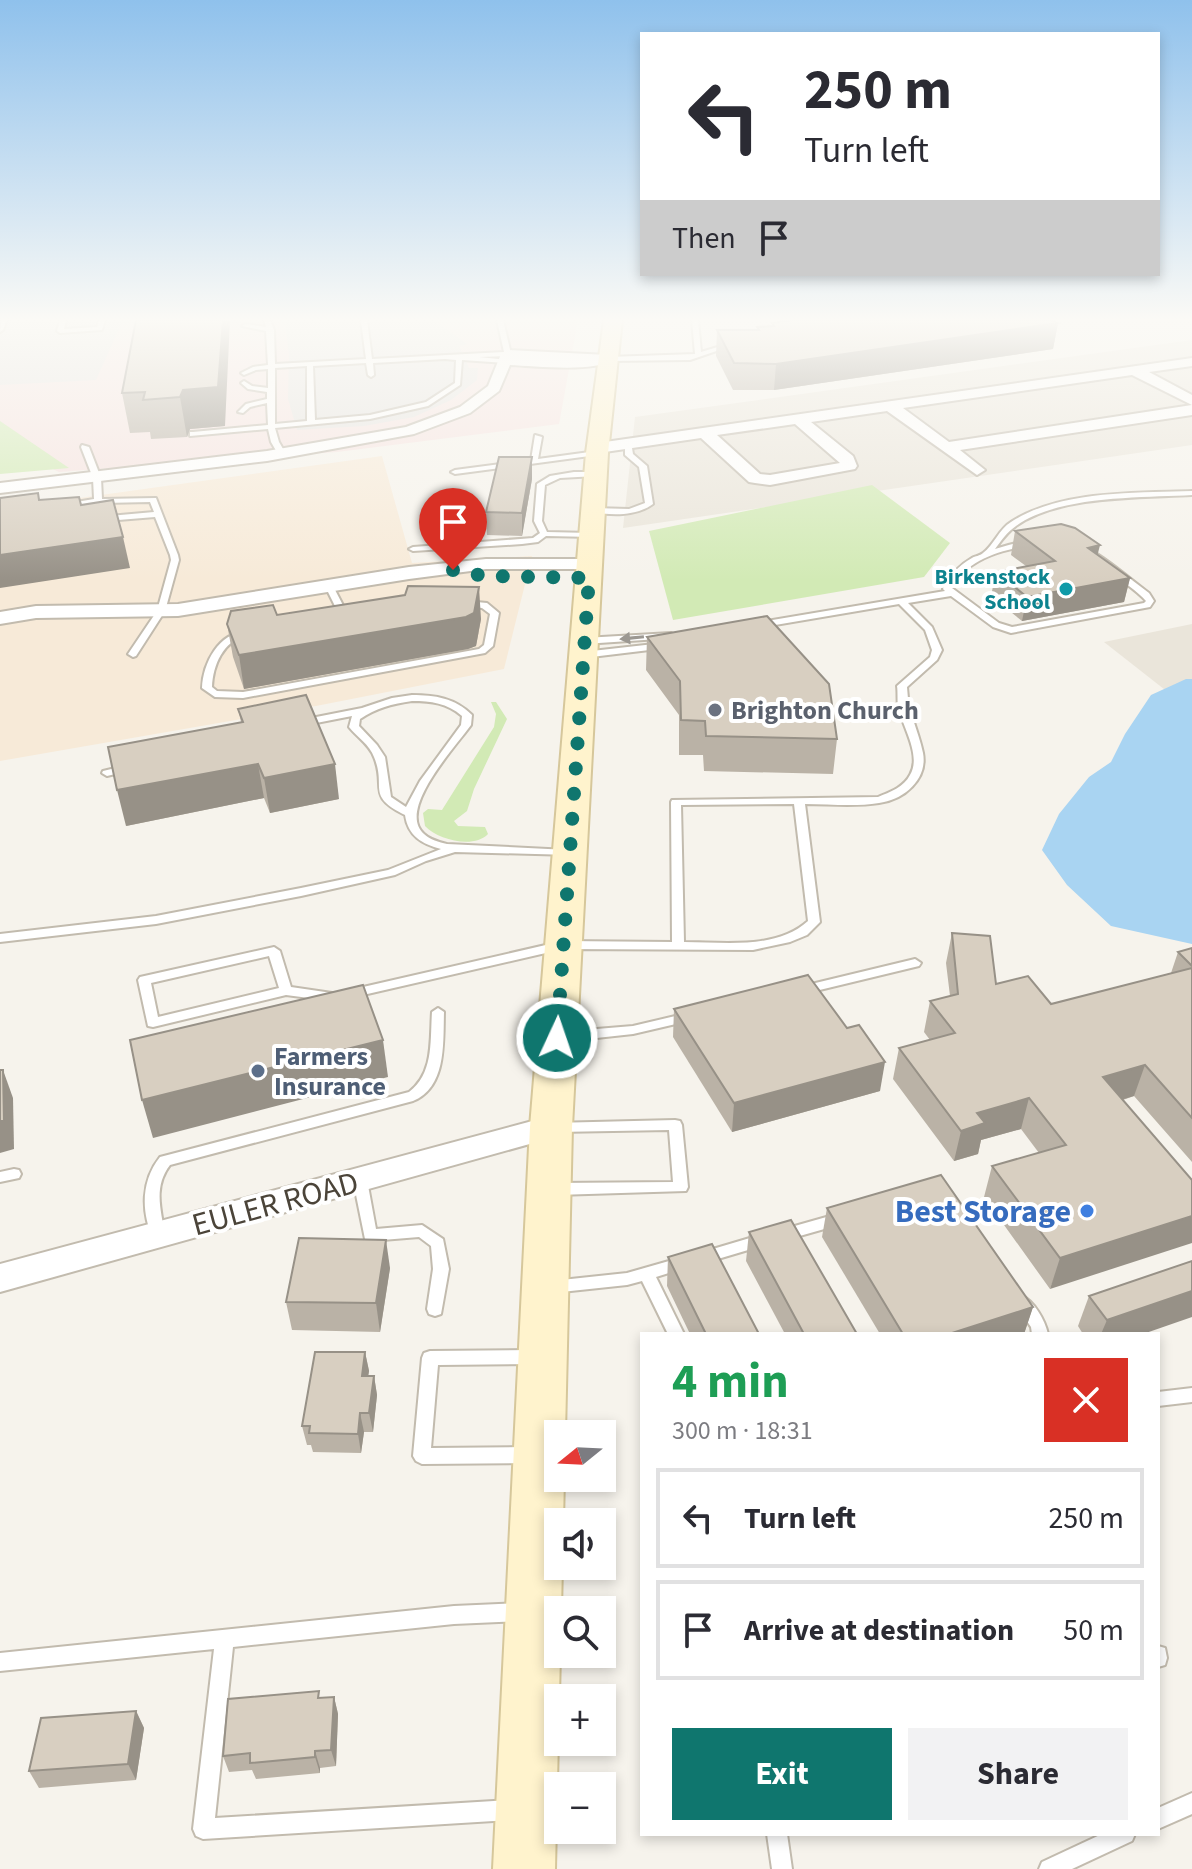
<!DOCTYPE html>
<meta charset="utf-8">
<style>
:root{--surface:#fff;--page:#f2f2f3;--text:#2b2b33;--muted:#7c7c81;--line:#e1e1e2;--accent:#0f766e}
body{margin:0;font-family:"Source Sans 3",sans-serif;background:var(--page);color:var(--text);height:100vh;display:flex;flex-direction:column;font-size:30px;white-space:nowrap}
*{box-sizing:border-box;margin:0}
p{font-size:26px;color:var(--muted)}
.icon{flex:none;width:44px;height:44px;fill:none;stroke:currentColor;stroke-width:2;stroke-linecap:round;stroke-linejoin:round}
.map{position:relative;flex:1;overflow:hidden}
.drawer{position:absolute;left:640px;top:1332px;width:520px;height:504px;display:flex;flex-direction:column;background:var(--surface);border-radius:0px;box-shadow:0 4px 12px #0003}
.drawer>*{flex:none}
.top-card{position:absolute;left:640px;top:32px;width:520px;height:244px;border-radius:0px;box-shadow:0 4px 12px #0003;background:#fff;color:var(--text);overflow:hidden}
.needle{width:52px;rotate:252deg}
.fabs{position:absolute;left:544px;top:1420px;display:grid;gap:16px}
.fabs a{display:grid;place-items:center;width:72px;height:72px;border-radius:0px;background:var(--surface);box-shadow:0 4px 12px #0003;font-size:40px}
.pin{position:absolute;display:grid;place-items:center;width:68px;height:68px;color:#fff;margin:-82px -34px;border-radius:50% 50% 50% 0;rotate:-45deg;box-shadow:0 0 8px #0007}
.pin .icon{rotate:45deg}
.me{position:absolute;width:88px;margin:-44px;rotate:3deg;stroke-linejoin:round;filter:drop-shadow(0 0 6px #0008)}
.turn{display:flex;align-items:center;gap:28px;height:168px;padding:0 32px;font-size:36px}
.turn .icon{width:104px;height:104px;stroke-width:2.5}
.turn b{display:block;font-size:56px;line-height:68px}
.then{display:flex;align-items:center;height:76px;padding:0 32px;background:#0003;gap:16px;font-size:30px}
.round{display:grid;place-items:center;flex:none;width:84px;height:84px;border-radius:0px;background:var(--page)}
.overview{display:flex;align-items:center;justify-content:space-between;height:136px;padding:0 32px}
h1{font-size:48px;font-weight:700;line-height:60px;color:#1e9e55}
.cta{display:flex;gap:16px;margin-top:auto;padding:16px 32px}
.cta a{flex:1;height:92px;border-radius:0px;background:var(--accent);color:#fff;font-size:32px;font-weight:700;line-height:92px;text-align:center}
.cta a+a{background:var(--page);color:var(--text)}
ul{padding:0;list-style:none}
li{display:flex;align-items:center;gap:24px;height:100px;margin:0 16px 12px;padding:0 16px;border:4px solid var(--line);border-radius:0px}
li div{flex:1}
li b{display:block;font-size:30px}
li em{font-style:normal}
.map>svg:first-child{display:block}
.residential{fill:#eae5da}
.commercial{fill:#f7ead8}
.medical{fill:#f6e3e0}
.green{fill:#d2eab5}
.parking{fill:#e5e3e0}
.water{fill:#a9d4f2}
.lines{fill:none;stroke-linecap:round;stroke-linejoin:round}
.service-casing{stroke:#c2bbae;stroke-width:4}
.minor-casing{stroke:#c2bbae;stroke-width:4}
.secondary-casing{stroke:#d6c79b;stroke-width:4}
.service{fill:#fff;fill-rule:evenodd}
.minor{fill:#fff;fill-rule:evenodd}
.secondary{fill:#fff3cd;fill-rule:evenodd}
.wall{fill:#bab2a6}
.shaded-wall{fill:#979187}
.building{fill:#d8cfc1;stroke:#979187;stroke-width:2}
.oneway{fill:#9c9892}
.route{stroke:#0f766e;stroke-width:14;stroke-dasharray:0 25.2}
.culture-dot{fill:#0f9aa8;stroke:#fff;stroke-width:3}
.worship-dot{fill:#6b7280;stroke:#fff;stroke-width:3}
.service-dot{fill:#5c6f8a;stroke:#fff;stroke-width:3}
.shop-dot{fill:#3f7fe0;stroke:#fff;stroke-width:3}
.labels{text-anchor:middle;stroke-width:8;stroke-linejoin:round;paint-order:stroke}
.far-culture-label{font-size:22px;font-weight:bold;fill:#0d838f;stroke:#fff;text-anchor:end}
.worship-label{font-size:26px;font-weight:bold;fill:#5b616d;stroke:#fff;text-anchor:start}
.service-label{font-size:26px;font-weight:bold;fill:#4e5e75;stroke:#fff;text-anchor:start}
.near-street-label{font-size:32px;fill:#4b4439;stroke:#fff}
.near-shop-label{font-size:32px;font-weight:bold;fill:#366cbe;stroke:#fff;text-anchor:end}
</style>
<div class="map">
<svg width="1192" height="1869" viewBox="0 0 1192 1869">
<rect width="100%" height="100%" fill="#f6f3ec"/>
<g class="residential">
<polygon points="1192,340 1192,445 623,528 635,417"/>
<polygon points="1192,624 1192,711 1104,642"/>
</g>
<polygon class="commercial" points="382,456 412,563 532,556 504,669 316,706 0,761 0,509"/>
<polygon class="medical" points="0,320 578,320 559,424 337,452 59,472 0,444"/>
<g class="green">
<polygon points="0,421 69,468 0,474"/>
<polygon points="872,485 950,543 924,577 673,620 649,531"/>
<path d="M491,702H496L507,719L474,789L467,811L454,821L458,826L485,827L488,834C474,849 438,840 425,826L423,813L428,809L442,810L494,727L496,714Z"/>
</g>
<g class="parking">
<polygon points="6,320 123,320 96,380 0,385 0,327"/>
<polygon points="285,320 434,320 467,344 459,346 469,368 478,368 477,380 451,400 414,417 364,426 297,430 288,399 289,356"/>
</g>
<polygon class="water" points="1186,679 1192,679 1192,944 1111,926 1067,885 1042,850 1059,814 1089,777 1111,762 1125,734 1151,695"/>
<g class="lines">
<defs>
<g id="service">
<polygon points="1,320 7,320 3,330 0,332"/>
<polygon points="60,320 66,320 64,329 97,327 99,320 105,320 102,330 60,333 57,331"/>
<path d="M264,320H270L274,330L275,364L366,359L361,320H367L372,359L504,352L497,320H503L511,354L508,356L479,357L508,360V362L506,363L462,360L460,385L428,406L370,419L275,428L279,442L286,454L285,456L278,454L271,442L268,429L190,436V432H193L268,425L267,403L250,407L243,413L238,412L246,404L267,399V392L248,389L241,383L244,381L252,386L268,388V369L256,370L244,375L241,373L253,367L268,365L266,331L242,326L245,324L266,327ZM445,359L456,360L455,383L426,402L370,415L315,420L313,366L366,363L368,375L371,377L374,375L373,363ZM307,366V421L275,424V368Z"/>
<polygon points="692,320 698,320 701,352 731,343 734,345 690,360 608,361 605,359 608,357 695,354"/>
<polygon points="535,435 542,437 538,459 597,451 601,453 597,455 455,474 451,472 455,470 531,460"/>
<path d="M625,442H631L633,454L647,466L653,504C635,517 611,515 590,512V508H593L629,509L645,503L639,467L625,455Z"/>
<path d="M82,445L89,447L101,478L102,499L156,498L178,555L179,560L165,611L136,656L133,657L128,654L157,611L171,560L170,555L155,517L106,521L102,519L95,504L64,508V504L94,499L93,478L81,447ZM150,502L154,512L109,516L103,503Z"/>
<polygon points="574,472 596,472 600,474 596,476 560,478 545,485 542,521 547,532 591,533 595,535 594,537 546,536 538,542 522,544 413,551 409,549 413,547 533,538 540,533 534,521 537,484 550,476"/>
<path d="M1192,491V495C1141,498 1059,495 1016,526C1007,532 1001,541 995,549C1073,524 1090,548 1149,593L1154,601L1150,607L1011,633L993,627L951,596L908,603L932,627L942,650L937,660L907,687C908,713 918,729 923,753C928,779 904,800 879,803C855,807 829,804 805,804L820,922L807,935L790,942L753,950L563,949L350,998L344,994L350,990L563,941L672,942L671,802L672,800L878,797C890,792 904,787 910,775C922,755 902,726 898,706C897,699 898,692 897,686L930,657L932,650L925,630L899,604L757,628L754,627V623L945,591L943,589C950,575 958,566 972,558C975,556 980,556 983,553C994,545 999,529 1011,522C1060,490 1136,493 1192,491ZM1047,542C1077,546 1098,562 1121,580C1129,586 1139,593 1146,601L1144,603L1012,627L999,623L952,588C969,554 1013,548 1047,542ZM794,804L808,921C776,950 724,942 684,942L681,805Z"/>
<polygon points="329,583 333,586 348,615 347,617 340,619 336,616 339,614 325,586"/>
<path d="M466,601L487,603L499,613L493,646L485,653L243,698L215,697L202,688C203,663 219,632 246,632V636C223,641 213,665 212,687L217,691L243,692L479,649L484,645L490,614L482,608L463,606V602Z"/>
<polygon points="671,633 676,636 674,638 584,644 579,641 584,638"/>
<polygon points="663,643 668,646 666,648 583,658 578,655 583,652"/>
<path d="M412,695C435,695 455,698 472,715L471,725C456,746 396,810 424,834C430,840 439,842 447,844L568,850L574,853L572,855L455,852L426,861L395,875L301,896L156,924L0,942V934L156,916L301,888L388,870L441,849C422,844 408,836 405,815C365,795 387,788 374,757C370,745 357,737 349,727L352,716L301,726L296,723L301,720L362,708L392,698ZM412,701C431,701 447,703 462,716L461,725L420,781L406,807L391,797L385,757L377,745L359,726L360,719C376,708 392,704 412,701Z"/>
<polygon points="128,765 133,768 132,770 107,776 102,773 103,771"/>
<path d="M274,947L280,951L291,987L332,993L336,994L338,997L336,1000L332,1001L286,995L153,1027L148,1026L138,980L140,977ZM269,956L279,988L158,1017L151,983Z"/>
<polygon points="915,959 921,963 919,966 803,994 797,990 803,986"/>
<path d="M438,1008L444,1012C443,1042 447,1087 413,1101L170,1165C153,1187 161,1210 165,1235L163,1239L158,1241L153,1239C141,1211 141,1181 160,1157L409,1092C434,1073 430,1041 432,1012Z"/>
<polygon points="688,1013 693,1014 694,1017 693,1020 633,1034 560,1042 555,1040 554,1037 555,1034 560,1032 633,1026"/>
<polygon points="675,1120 680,1121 682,1125 688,1187 686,1191 556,1195 551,1193 549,1189 551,1185 556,1183 673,1182 669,1130 557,1132 552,1131 550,1127 552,1123"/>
<polygon points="14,1169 19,1170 21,1174 19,1178 0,1182 0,1172"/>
<polygon points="360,1174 365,1176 367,1180 376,1229 422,1225 443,1239 449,1269 441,1314 435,1316 429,1314 427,1309 433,1269 431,1246 419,1237 370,1241 365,1239 353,1180 355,1176"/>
<polygon points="837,1214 842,1216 844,1220 842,1224 782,1241 777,1239 775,1235 777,1231"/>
<polygon points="760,1235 765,1237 767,1241 765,1245 701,1264 696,1262 693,1258 696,1254"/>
<polygon points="683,1257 688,1259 691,1263 688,1267 656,1277 684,1334 668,1334 642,1281 627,1285 552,1293 547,1291 544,1287 547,1283 552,1281 627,1273"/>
<path d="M1021,1295C1034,1301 1045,1320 1048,1334H1032L1031,1327L1013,1301L1016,1296Z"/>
<polygon points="535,1350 541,1352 543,1357 541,1362 535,1364 438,1365 431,1448 529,1447 535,1450 537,1455 535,1460 529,1463 422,1464 416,1461 413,1456 422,1358 424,1353 430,1351"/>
<polygon points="1192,1388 1192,1402 1158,1406 1158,1392"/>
<polygon points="520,1603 527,1606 529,1612 527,1618 520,1621 454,1624 233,1647 215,1818 511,1800 518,1803 521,1810 518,1817 511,1820 203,1839 196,1836 193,1829 214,1649 0,1671 0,1653 454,1606"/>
<polygon points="1158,1646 1165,1648 1167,1658 1165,1665 1158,1667"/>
<polygon points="1192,1793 1192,1814 1158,1829 1158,1808"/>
<polygon points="767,1834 787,1834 792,1869 772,1869"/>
<polygon points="1102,1834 1135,1834 1132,1841 1072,1869 1039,1869 1042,1862"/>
</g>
<g id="minor">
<path d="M508,350L608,355L615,359C596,373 535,366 510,365L499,391L470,413L414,434L267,461L0,493V483L267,451L406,427L460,407L488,386L501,354Z"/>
<path d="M1192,358V366L1149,372L1192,395V405L1132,375L903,408L949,442L1192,405V415L960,450L985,470L977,475L887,411L811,422L853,456L857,466L855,469L770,485L755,483L749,482L701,438L598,453L590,448L598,443ZM795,424L840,463L770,475L760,474L717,435Z"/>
<polygon points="486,559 589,559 598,564 589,569 486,569 409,579 178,616 36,618 0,624 0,612 36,606 178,604 409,567"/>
<polygon points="551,1116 562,1119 566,1127 562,1135 0,1292 0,1264"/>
</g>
<polygon id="secondary" points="604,320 622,320 608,453 572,1127 565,1434 558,1434 558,1478 564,1478 563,1522 558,1522 558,1566 562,1566 561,1610 558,1610 560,1654 555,1869 493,1869 530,1127 586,453"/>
</defs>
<use href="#service" class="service-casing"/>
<use href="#minor" class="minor-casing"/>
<use href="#secondary" class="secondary-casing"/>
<use href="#service" class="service"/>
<use href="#minor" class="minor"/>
<use href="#secondary" class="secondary"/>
</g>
<g class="wall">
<polygon points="136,320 225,426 190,429 187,437 151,439 150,432 130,433 122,393"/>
<polygon points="772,323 1058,323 1053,349 774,390 733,390 716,356 717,330 757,330 757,327 772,326"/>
<polygon points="532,457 532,479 522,536 487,535 486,512"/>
<polygon points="1015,531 1097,555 1130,578 1124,602 1022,621 991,596 996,572 1026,566 1011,555"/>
<polygon points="277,615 481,619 476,646 468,649 244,689 233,657 227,624"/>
<polygon points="647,637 837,739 833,774 704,771 703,755 679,755 679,715 646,670"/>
<polygon points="238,709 339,799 270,813 264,798 126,826 241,722"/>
<polygon points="952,933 996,984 1051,1004 1171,973 1178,952 1192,948 1192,1162 1134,1096 1123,1100 1050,1289 984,1197 992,1166 1039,1153 1021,1129 981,1140 978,1154 954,1161 893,1079 899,1048 930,1040 924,1032 930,1001 950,996 946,963"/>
<polygon points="674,1009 880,1091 732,1132 673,1037"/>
<polygon points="827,1208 1033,1307 1024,1334 880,1334 822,1237"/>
<polygon points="749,1232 857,1334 785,1334 746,1261"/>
<polygon points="668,1257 759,1334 690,1334 667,1286"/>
<polygon points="390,1268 380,1332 292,1330 286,1302"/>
<polygon points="1089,1296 1143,1334 1083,1334 1078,1326"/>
<polygon points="365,1352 369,1371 368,1376 374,1376 377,1395 373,1432 364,1432 361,1453 313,1452 311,1445 307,1445 302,1426"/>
<polygon points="334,1697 338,1714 336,1766 320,1768 320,1773 256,1779 252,1770 229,1772 223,1756 321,1698"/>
<polygon points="136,1711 144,1728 136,1780 39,1788 29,1771"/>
</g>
<g class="shaded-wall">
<polygon points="223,320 230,320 225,426 190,429 187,437 180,397 183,390"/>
<polygon points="1058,323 1053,349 774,390 776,364"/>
<polygon points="532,457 532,479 522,536 522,513"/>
<polygon points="123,537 130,568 0,588 0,555"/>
<polygon points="1100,545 1094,569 1088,548"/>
<polygon points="1130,578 1124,602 1022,621 1027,597"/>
<polygon points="479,587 481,619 476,646 468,649 244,689 239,655"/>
<polygon points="258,764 264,798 126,826 117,790"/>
<polygon points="335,764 339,799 270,813 264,778"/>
<polygon points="383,1040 388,1077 153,1138 142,1100"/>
<polygon points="885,1062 880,1091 732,1132 734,1103"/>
<polygon points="1145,1065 1134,1096 1094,1108 1103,1077"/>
<polygon points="3,1070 13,1098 14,1149 0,1153 0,1121"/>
<polygon points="1029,1098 1021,1129 981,1140 978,1154 954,1161 961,1131 977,1113"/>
<polygon points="1192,1216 1192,1243 1050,1289 1060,1258"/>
<polygon points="386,1240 390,1268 380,1332 376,1303"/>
<polygon points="1192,1291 1192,1317 1143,1334 1101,1334 1107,1320"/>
<polygon points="1033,1307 1024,1334 949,1334"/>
<polygon points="365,1352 369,1371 365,1395 362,1376"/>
<polygon points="374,1376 377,1395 373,1432 369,1413"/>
<polygon points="360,1413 364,1432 361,1453 358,1434"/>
<polygon points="334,1697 338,1714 336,1766 331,1750"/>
<polygon points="136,1711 144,1728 136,1780 128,1764"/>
<polygon points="315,1751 320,1768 320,1773 315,1757"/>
</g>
<g class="building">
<polygon points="136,320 223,320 218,387 183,390 180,397 143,400 145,392 122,393"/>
<polygon points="793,320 1051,320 1058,323 776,364 734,363 717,330 759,330 757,327 774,326 772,323"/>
<polygon points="499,457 532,457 522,513 486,512"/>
<polygon points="38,493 39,500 79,497 81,505 113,500 123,537 0,555 0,498"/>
<polygon points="1061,524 1075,528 1100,545 1088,548 1130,578 1027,597 996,572 1055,561 1015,531"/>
<polygon points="408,586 479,587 474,613 466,617 239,655 227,624 231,611 273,605 277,615 405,595"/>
<polygon points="767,616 829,684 837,739 706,736 705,721 681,720 680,681 647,637"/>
<polygon points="306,695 335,764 264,778 258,764 117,790 108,747 243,722 238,709"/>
<polygon points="952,933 990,936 996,984 1028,976 1051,1004 1192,968 1192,1118 1145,1065 1103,1077 1192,1180 1192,1216 1060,1258 992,1166 1066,1145 1029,1098 977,1113 985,1123 961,1131 899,1048 955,1033 930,1001 958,994"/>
<polygon points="1192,948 1192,966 1178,952"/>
<polygon points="808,975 847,1028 859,1025 885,1062 734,1103 674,1009"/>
<polygon points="363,985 383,1040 142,1100 130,1040"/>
<polygon points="0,1070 3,1070 4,1121 0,1121"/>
<polygon points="941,1175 1033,1307 949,1334 903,1334 827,1208"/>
<polygon points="791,1220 857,1334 804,1334 749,1232"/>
<polygon points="299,1238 386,1240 376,1303 286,1302"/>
<polygon points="712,1244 759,1334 706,1334 668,1257"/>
<polygon points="1192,1261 1192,1291 1107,1320 1089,1296"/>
<polygon points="315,1352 365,1352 362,1376 374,1376 369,1413 360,1413 358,1434 309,1433 310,1426 302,1426"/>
<polygon points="319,1691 318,1698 334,1697 331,1750 315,1751 315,1757 250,1763 250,1753 223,1756 228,1699"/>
<polygon points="136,1711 128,1764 29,1771 41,1718"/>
</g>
<defs><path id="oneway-solid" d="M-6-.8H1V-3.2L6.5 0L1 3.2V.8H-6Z" transform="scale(2)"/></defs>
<use class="oneway" href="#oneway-solid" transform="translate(632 638) rotate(174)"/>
<linearGradient id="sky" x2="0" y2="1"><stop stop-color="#8fc1ec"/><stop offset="0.55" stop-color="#fbfaf6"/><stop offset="1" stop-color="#fbfaf6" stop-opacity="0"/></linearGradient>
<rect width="1192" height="581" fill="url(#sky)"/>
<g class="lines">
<polyline class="route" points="453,570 484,576 589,578 557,1038"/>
</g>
<circle class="culture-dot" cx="1066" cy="589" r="8"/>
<circle class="worship-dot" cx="715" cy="710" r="8"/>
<circle class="service-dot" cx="258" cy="1071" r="8"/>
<circle class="shop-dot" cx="1087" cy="1211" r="8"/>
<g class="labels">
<g class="far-culture-label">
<text x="1050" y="584">Birkenstock<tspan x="1050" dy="25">School</tspan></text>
</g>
<g class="worship-label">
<text x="731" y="719">Brighton Church</text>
</g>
<g class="service-label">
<text x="274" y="1065">Farmers<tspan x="274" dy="30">Insurance</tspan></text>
</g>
<g class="near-street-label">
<text transform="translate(275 1203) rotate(-15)" y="11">EULER ROAD</text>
</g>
<g class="near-shop-label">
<text x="1071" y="1222">Best Storage</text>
</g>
</g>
</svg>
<div class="fabs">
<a><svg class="needle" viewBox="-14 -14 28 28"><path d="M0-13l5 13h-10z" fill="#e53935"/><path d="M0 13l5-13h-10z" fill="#7c7c81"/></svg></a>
<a><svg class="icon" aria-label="sound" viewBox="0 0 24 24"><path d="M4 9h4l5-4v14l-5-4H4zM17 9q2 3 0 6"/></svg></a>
<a><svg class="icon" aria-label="search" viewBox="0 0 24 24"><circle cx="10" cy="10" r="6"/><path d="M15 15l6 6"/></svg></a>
<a>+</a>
<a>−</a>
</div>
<div class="pin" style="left:453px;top:570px;background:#d93025"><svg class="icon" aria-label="arrive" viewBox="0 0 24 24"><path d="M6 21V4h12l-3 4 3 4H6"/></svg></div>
<svg class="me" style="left:557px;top:1038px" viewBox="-20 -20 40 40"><circle r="17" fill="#0f766e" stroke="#fff" stroke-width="3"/><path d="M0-11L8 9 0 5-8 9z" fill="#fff"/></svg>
<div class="top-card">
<div class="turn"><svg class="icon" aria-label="left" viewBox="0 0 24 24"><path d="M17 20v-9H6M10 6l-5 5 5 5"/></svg><div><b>250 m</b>Turn left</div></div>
<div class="then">Then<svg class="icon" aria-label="arrive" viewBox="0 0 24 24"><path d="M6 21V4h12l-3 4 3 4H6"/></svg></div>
</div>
<section class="drawer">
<div class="overview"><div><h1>4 min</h1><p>300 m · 18:31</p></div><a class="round" style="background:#d93025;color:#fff"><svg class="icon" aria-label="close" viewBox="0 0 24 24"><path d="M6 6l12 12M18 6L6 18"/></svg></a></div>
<ul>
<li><svg class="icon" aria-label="left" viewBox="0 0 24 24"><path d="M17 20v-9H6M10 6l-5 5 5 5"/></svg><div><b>Turn left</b></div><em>250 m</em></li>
<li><svg class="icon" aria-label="arrive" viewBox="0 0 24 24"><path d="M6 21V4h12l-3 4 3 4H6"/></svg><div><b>Arrive at destination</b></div><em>50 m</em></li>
</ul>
<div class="cta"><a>Exit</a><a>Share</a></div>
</section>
</div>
